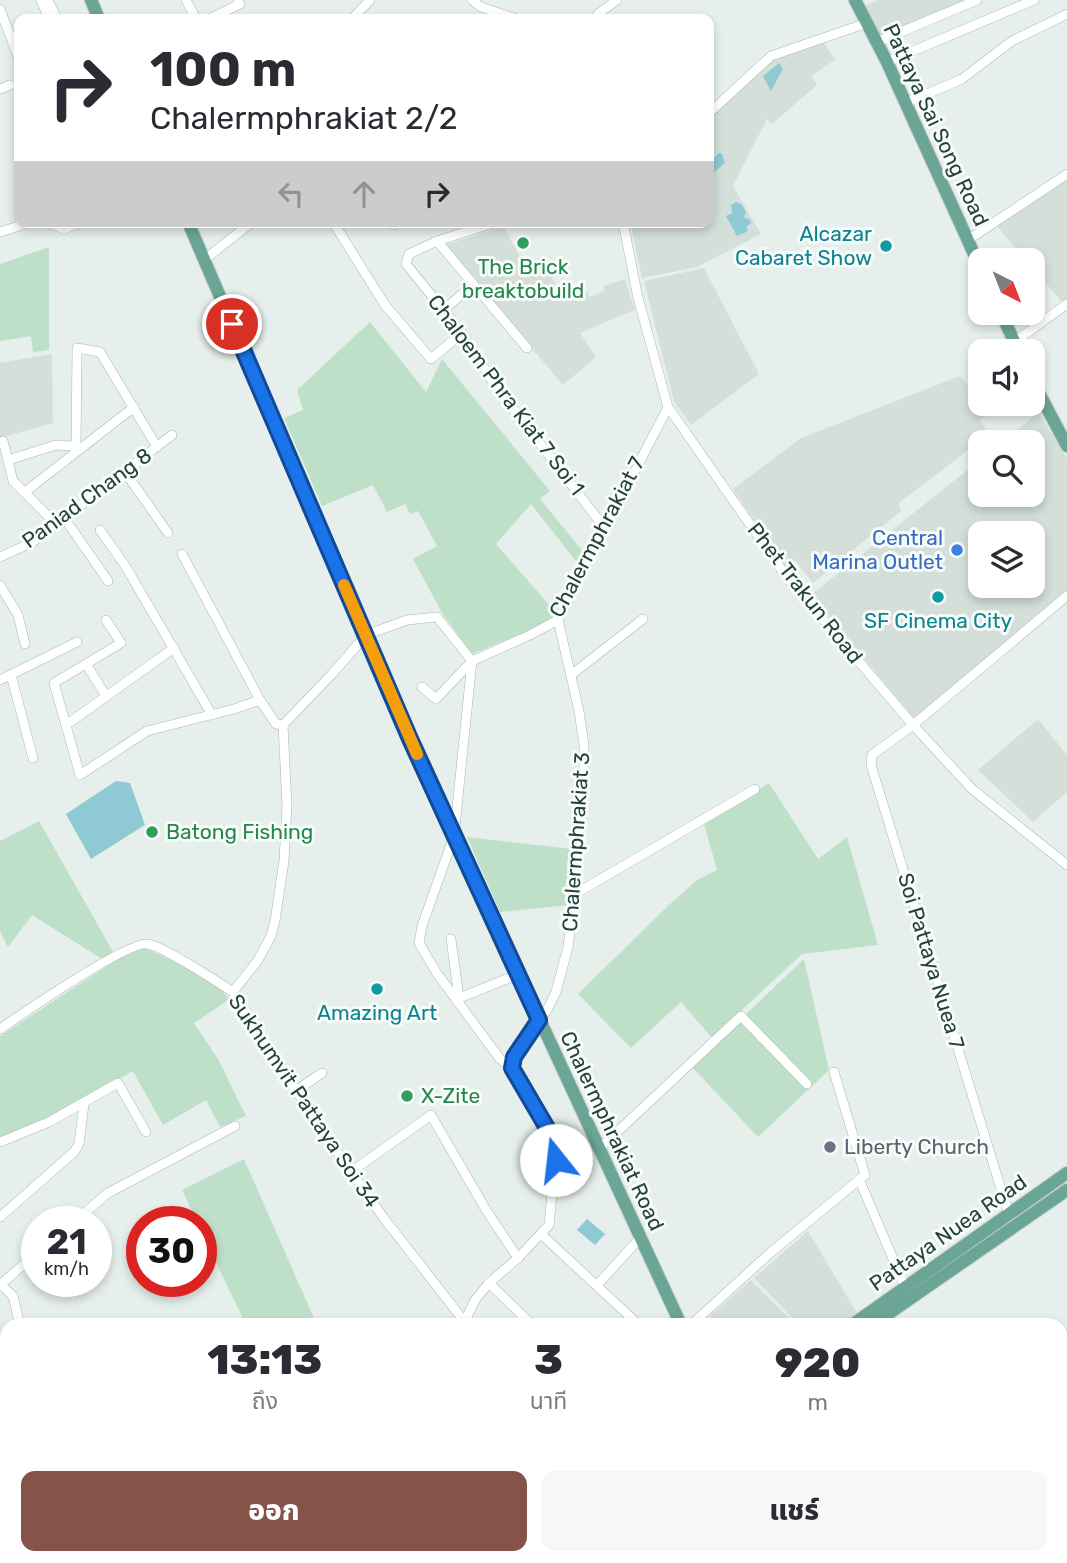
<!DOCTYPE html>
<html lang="th">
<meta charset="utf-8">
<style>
:root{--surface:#fff;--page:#f7f7f7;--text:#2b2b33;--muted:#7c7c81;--accent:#855347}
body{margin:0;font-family:Rubik,"Noto Sans Thai",sans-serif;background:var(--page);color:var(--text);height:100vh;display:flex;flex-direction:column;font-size:26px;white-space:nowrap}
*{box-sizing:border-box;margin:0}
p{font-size:23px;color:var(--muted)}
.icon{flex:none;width:38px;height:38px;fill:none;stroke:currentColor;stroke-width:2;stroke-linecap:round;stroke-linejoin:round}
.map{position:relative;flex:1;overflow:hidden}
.details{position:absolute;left:0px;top:1318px;width:1068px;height:247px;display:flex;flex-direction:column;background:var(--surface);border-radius:21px 21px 0 0;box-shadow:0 4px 10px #0003}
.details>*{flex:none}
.hud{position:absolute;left:14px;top:14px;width:700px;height:214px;border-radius:14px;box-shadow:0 4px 10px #0003;background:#fff;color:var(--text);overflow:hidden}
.needle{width:46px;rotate:138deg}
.fabs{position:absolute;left:968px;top:248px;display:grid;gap:14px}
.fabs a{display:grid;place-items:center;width:77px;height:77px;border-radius:14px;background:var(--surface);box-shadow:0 4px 10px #0003;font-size:35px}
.speed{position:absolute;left:21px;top:1206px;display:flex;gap:14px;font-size:35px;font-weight:700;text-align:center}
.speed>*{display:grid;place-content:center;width:91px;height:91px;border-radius:50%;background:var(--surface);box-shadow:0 4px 10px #0003;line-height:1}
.speed small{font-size:18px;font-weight:400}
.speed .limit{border:10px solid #d22;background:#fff;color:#111}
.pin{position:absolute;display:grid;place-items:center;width:60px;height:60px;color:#fff;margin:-30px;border:4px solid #fff;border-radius:50%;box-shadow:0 2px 7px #0007}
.me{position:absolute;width:77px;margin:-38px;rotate:344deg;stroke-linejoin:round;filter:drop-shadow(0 0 5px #0008)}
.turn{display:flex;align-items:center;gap:24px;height:147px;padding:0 21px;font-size:32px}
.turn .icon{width:91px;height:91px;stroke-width:2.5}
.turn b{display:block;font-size:49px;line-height:60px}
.lanes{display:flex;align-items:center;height:66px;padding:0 21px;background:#0003;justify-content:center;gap:35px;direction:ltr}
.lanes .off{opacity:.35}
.eta{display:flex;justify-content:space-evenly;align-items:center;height:119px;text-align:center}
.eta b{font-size:42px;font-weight:800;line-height:49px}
.cta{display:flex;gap:14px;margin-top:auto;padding:14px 21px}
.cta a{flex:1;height:80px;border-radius:14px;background:var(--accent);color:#fff;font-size:28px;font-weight:800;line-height:80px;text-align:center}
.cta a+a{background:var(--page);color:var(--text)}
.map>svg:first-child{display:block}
.built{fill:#d4dfda;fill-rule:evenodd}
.green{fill:#bfe0c8}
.water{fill:#8ec9d4}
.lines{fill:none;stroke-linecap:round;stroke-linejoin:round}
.minor-casing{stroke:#a8b8b2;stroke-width:10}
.major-casing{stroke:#c2cac8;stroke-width:14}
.minor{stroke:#fff;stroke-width:9}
.major{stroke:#6aa596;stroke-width:12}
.route-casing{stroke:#114b97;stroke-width:18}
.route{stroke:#1a73e8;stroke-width:12}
.slow{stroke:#f59e0b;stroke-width:12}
.leisure-dot{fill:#2e9e5b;stroke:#f7fbf9;stroke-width:2.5}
.culture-dot{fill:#0f9aa8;stroke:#f7fbf9;stroke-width:2.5}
.shop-dot{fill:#3f7fe0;stroke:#f7fbf9;stroke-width:2.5}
.worship-dot{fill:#6b7280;stroke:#f7fbf9;stroke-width:2.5}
.labels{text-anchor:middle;stroke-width:6;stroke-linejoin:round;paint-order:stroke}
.street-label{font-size:21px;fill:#24423a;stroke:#f7fbf9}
.culture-label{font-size:21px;fill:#0d838f;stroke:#f7fbf9}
.leisure-label{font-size:21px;fill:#27864d;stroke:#f7fbf9;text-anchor:start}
.shop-label{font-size:21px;fill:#366cbe;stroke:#f7fbf9;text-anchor:end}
.worship-label{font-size:21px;fill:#5b616d;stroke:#f7fbf9;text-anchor:start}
</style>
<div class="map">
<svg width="1067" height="1563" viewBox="0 0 1067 1563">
<rect width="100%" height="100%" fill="#e6efeb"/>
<g class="built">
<polygon points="878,0 969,0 881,37 866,6"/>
<polygon points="824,42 835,60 811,76 817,85 772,124 767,119 733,186 761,234 697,267 642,278 630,222 709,222 709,117 770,59"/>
<polygon points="1067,179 1067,300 1063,303 1033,268 1032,261 1027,261 997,226"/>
<polygon points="504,227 523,263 541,259 561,294 582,285 590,297 605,290 604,286 625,279 635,310 580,333 596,357 563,385 444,245"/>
<polygon points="704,268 759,374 691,425 674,401 644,281"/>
<polygon points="52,354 53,423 0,438 0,363"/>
<polygon points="960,376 980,401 980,404 1001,404 979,420 989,434 899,503 901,511 813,583 796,561 786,567 733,489 801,438"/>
<path d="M1039,412L1067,459V590L914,718L811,595L980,460V495H1032V443H1001ZM980,534H1032V586H980Z"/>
<polygon points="1038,719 1067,755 1067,792 1033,822 978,770"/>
<polygon points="808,1231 857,1313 839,1325 799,1325 754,1278"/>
<polygon points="751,1280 792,1321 795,1325 715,1325 710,1316"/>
</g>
<g class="green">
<polygon points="49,247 49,350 33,352 31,336 0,341 0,264"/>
<polygon points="370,322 426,392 442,359 550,491 540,499 585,554 580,566 531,504 496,544 557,614 547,623 472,654 442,613 413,559 437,546 418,511 410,514 405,504 387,512 373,485 322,506 284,418 303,410 297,390"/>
<polygon points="769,783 818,859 847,837 878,945 802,954 712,1038 681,1002 631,1048 578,994 670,904 697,880 717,870 704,824"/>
<polygon points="39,821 113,952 102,959 32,915 8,947 0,931 0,841"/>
<polygon points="467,837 572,849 568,905 500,912"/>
<path d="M144,948C169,958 213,980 230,999L194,1023L218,1059L246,1116L220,1127L206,1100L163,1125L133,1071L60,1113L0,1138V1036L118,959Z"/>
<polygon points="804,959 829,1070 758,1137 691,1066"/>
<polygon points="244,1159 317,1325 246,1325 201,1231 201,1222 197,1221 182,1190"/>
<polygon points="1067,1458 1067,1563 975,1563 973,1558 1060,1558 1061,1472"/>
</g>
<g class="water">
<polygon points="779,63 783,69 771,91 763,76"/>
<polygon points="719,153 722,154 725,163 712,174 709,182 709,163"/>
<polygon points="736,202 742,205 746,212 744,218 749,219 751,223 746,227 748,231 737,236 726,216 732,213 731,205"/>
<polygon points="116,781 130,783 145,825 91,859 66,814"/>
<polygon points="587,1219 605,1234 595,1245 577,1230"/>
</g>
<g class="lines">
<defs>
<g id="minor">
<polyline points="41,0 49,19"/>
<polyline points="48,0 57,19"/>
<polyline points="186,0 196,19"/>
<polyline points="472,0 481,7 517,19"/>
<polyline points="0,9 19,59"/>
<polyline points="598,14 617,0"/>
<polyline points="209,19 240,4 238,0"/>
<polyline points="352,19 370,0"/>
<polyline points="877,42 977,0"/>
<polyline points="887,62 1034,0"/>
<polyline points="0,89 10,85"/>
<polyline points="906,103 962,79 1012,41 1067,14"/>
<polyline points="709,113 771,56 867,23"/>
<polyline points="47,222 64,229 81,222"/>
<polyline points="333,222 385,305 431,359 462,333"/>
<polyline points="392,222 394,225"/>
<polyline points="497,222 437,241 409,254 406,264 462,333 494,384 604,527"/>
<polyline points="623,222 638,298 668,407 786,576 913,725 972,789 1067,865"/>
<polyline points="0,232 32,222"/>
<polyline points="968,240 1067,174"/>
<polyline points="437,241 527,348"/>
<polyline points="204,260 252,222"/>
<polyline points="444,310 472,285"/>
<polyline points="1014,342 1067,304"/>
<polyline points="3,441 13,481 57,525"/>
<polyline points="76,451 77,348 100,352 157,447"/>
<polyline points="8,460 56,445 73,446 76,451"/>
<polyline points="125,472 168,533"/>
<polyline points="25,492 134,407"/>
<polyline points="65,519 108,581"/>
<polyline points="100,530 126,567 212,715"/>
<polyline points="182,554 260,700 276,724 283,725"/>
<polyline points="0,557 33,542 172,435"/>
<polyline points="0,585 18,615 25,644"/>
<polyline points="106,620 121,643 54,683 80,775 147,731 234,709 260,700"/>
<polyline points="86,664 106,696"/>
<polyline points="11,675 33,758"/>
<polyline points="571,675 643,619"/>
<polyline points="0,680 77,642"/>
<polyline points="422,687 436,699 472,661 454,836 422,926 419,943 436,972 500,1059 512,1068"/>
<polyline points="66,725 174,648"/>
<polyline points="575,894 755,789"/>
<polyline points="451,939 459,998"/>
<polyline points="233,992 258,960 271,936 275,921 284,861 287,805 283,725 332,674 366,635 407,620 437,617 472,661 530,635 558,620 668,407"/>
<polyline points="457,999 519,974"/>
<path d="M0,1029C22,1014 129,940 148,944C164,947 218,982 233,992L321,1129L383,1217L464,1321"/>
<polyline points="297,1090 322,1073"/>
<polyline points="0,1142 49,1122 118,1083 146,1132"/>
<polyline points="599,1149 741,1016 807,1084"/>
<polyline points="351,1172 431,1115 486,1210 518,1258"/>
<polyline points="859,1179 905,1287"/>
<polyline points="1009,1215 871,765 872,755 913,725 1067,596"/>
<polyline points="0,1217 74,1152 79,1144 84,1104"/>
<polyline points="74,1222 108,1193 235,1126"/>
<polyline points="542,1235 639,1325"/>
<polyline points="489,1283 532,1325"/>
<polyline points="0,1284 13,1296 20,1325"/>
<polyline points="1,1284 37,1253"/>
<polyline points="598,1284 640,1238"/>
<polyline points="463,1325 475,1300 489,1283 518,1258 549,1225 556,1152 550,1133 512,1068 514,1057 547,1010 556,992 568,947 575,894 584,787 584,745 579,711 558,620"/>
<polyline points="691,1325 770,1253 865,1175 834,1072"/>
<polyline points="0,1480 7,1477"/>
<polyline points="0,1490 7,1514"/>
<polyline points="0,1538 7,1536"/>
<polyline points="302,1558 306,1563"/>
<polyline points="356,1558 359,1563"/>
<polyline points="411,1558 414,1563"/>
<polyline points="800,1558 803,1563"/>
<polyline points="968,1558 970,1563"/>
<polyline points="62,1563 63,1558"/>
<polyline points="247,1563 256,1558"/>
<polyline points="816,1563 829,1558"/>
</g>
<g id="major">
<polyline points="91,0 99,19"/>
<polyline points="855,0 887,62 980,267"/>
<polyline points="188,222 410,739 681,1325"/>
<polyline points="1001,313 1019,352"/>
<polyline points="1032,380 1067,446"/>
<polyline points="852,1325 1067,1173"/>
<polyline points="872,1325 1067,1190"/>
<polyline points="489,1563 497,1558"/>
<polyline points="510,1563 519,1558"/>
</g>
</defs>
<use href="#minor" class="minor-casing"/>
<use href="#major" class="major-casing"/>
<use href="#minor" class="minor"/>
<use href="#major" class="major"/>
</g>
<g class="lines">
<defs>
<polyline id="route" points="232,324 410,739 539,1020 514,1057 512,1068 550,1133 556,1160"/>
</defs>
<use href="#route" class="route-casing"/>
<use href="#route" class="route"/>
<polyline class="slow" points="344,585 417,754"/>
</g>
<g class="leisure-dot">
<circle cx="523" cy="243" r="7"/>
<circle cx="152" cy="832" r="7"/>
<circle cx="407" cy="1096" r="7"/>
</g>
<g class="culture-dot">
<circle cx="886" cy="246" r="7"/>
<circle cx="938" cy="597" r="7"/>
<circle cx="377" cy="989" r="7"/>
</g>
<circle class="shop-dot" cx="957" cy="550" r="7"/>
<circle class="worship-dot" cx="830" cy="1147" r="7"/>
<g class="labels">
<g class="street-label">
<text transform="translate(936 125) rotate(65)" y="7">Pattaya Sai Song Road</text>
<text transform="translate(506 395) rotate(53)" y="7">Chaloem Phra Kiat 7 Soi 1</text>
<text transform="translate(87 498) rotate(-36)" y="7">Paniad Chang 8</text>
<text transform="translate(597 537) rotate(-62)" y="7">Chalermphrakiat 7</text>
<text transform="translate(805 593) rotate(52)" y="7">Phet Trakun Road</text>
<text transform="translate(576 842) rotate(-86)" y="7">Chalermphrakiat 3</text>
<text transform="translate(931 961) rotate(73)" y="7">Soi Pattaya Nuea 7</text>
<text transform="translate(304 1101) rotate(56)" y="7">Sukhumvit Pattaya Soi 34</text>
<text transform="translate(612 1131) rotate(65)" y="7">Chalermphrakiat Road</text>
<text transform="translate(948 1233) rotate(-35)" y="7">Pattaya Nuea Road</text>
</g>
<g class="culture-label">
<text x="872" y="241" text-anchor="end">Alcazar<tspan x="872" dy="24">Cabaret Show</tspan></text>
<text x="938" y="628">SF Cinema City</text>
<text x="377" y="1020">Amazing Art</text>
</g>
<g class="leisure-label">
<text x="523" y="274" text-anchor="middle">The Brick<tspan x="523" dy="24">breaktobuild</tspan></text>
<text x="166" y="839">Batong Fishing</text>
<text x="421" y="1103">X-Zite</text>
</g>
<g class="shop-label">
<text x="943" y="545">Central<tspan x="943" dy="24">Marina Outlet</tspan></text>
</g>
<g class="worship-label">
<text x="844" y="1154">Liberty Church</text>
</g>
</g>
</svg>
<div class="fabs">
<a><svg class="needle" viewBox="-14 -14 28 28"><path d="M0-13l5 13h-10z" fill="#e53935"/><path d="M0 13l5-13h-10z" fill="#7c7c81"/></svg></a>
<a><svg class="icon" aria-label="sound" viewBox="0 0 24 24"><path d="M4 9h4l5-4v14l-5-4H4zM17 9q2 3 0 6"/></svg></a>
<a><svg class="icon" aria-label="search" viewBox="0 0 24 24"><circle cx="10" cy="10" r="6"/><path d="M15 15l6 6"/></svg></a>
<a><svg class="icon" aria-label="layers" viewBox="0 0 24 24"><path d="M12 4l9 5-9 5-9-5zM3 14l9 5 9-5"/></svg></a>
</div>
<div class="speed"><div>21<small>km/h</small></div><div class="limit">30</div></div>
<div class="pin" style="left:232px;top:324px;background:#d93025"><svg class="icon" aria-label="arrive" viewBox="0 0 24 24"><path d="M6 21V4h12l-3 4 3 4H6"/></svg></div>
<svg class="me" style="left:556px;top:1160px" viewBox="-20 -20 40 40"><circle r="19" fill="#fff"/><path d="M0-13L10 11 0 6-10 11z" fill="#1a73e8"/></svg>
<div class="hud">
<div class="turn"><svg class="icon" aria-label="right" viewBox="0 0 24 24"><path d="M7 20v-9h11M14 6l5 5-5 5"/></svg><div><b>100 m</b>Chalermphrakiat 2/2</div></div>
<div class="lanes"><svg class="icon off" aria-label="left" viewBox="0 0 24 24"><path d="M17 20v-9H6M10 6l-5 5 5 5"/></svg><svg class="icon off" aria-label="ahead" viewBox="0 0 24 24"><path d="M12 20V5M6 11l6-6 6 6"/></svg><svg class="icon" aria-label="right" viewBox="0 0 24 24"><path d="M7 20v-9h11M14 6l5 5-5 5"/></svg></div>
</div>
<section class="details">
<div class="eta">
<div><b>13:13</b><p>ถึง</p></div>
<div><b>3</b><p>นาที</p></div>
<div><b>920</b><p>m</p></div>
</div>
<div class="cta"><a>ออก</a><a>แชร์</a></div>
</section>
</div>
